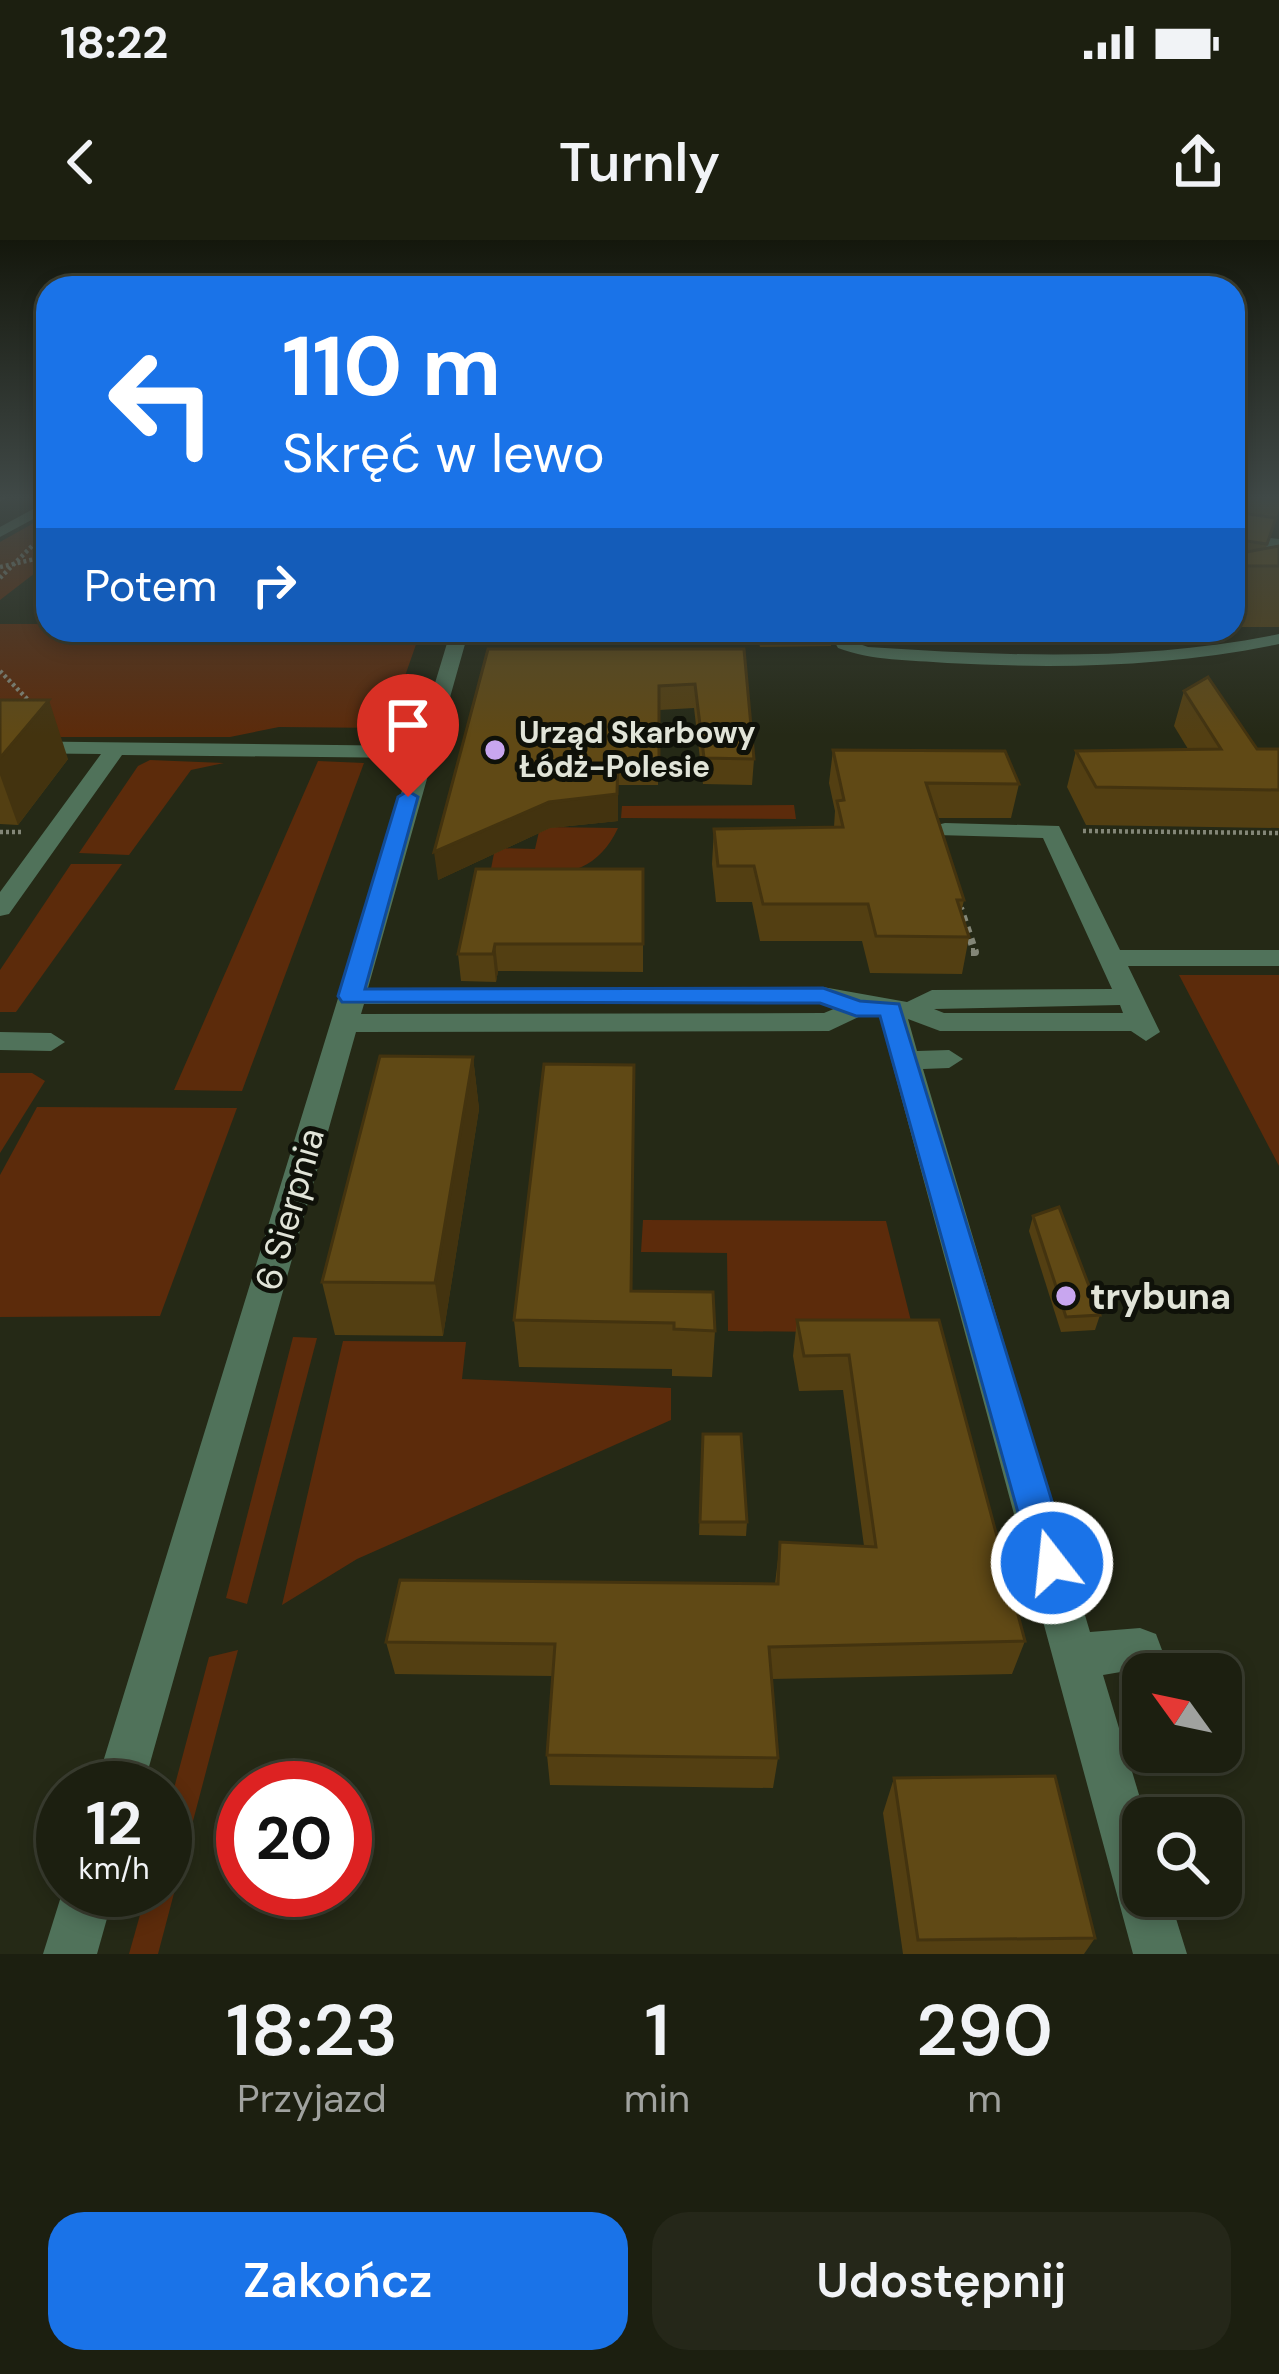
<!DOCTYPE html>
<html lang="pl">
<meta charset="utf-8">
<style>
:root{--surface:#1c1f10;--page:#252719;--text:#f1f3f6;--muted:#a0a29f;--line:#3a3d30;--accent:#1a73e8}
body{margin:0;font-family:"DM Sans",sans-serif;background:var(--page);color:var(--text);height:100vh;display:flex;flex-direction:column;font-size:45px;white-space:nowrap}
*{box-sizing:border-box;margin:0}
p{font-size:39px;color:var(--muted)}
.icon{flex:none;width:66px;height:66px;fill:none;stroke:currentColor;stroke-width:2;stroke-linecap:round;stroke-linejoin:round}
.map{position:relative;height:1714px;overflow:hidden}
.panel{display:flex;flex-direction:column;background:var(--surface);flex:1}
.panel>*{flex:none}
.hud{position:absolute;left:36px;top:36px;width:1209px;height:366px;border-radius:36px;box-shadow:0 6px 18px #0003,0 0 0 3px var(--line);background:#1a73e8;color:#fff;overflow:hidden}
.needle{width:78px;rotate:303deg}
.controls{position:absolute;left:1122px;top:1413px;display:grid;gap:24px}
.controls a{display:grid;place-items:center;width:120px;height:120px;border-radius:24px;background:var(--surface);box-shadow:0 6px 18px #0003,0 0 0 3px var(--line);font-size:60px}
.speed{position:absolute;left:36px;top:1521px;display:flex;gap:24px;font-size:60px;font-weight:700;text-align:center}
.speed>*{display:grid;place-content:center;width:156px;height:156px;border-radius:50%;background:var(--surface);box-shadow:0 6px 18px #0003,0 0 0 3px var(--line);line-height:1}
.speed small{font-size:30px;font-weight:400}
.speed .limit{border:18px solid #d22;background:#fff;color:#111}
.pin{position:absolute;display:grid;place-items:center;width:102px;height:102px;color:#fff;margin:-123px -51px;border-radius:50% 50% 50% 0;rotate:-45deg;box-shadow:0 0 12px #0007}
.pin .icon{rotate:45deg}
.me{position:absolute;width:132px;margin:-66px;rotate:344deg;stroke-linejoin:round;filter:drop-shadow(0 0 9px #0008)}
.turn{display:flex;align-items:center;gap:42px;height:252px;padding:0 48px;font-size:54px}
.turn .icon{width:156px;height:156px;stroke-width:2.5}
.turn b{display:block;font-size:84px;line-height:102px}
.then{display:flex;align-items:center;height:114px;padding:0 48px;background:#0003;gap:24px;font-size:45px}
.eta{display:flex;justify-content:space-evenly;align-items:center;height:204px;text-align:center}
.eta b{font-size:72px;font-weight:600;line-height:84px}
.cta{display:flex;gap:24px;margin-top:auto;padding:24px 48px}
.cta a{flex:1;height:138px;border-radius:36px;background:var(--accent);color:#fff;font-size:48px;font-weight:600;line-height:138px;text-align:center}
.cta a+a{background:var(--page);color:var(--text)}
.status{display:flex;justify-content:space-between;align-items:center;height:84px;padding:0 60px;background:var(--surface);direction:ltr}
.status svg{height:33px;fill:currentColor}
header{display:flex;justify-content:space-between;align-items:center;height:156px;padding:0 48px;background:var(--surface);font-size:54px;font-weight:600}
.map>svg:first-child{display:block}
.green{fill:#5c2b0b}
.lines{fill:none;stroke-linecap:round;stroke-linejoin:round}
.path-far1{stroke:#838677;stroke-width:4.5;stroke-dasharray:3 3;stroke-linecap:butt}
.path{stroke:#838677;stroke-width:8;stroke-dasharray:6 6;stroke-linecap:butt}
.minor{fill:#50725a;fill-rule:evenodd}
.wall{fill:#533f12}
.shaded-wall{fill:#43330f}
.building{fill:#604915;stroke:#43330f;stroke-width:3}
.route{fill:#1a73e8;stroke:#114b97;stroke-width:3}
.poi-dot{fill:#c8a6ef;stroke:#0f1109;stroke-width:4.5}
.labels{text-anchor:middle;stroke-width:10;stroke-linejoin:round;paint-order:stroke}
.far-poi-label{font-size:30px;font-weight:bold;fill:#e1e4d8;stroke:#0f1109;text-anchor:start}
.street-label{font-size:36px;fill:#e1e4d8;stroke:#0f1109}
.poi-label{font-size:36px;font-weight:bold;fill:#e1e4d8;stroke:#0f1109;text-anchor:start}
</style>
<div class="status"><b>18:22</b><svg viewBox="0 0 49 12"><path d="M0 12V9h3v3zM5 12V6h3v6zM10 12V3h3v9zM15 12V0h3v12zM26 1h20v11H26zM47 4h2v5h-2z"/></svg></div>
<header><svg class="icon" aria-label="back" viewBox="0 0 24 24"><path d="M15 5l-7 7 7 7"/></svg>Turnly<svg class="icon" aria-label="share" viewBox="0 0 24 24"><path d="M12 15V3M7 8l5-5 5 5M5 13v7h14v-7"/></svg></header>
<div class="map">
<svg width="1279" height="1714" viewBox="0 0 1279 1714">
<rect width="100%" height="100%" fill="#252916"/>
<g class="green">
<polygon points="48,275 48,323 0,360 0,302"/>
<polygon points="0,384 48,384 48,390 421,390 387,488 279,487 230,497 0,497"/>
<polygon points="150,520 224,523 191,530 129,615 79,613 138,526"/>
<polygon points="318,521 364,523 242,851 174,850"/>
<polygon points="794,565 796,579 621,578 622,566"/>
<path d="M540,587L618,588C592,644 544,635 490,634L495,608L535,609Z"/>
<polygon points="71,624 122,624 16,772 0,772 0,730"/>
<polygon points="1179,735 1279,735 1279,926"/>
<polygon points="0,833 32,833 45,841 0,913"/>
<polygon points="37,867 237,868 160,1076 0,1077 0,935"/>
<polygon points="643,980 886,981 914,1093 728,1091 727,1013 641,1012"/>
<polygon points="293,1097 317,1098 247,1364 226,1358"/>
<polygon points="343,1101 466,1102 462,1139 671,1148 671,1180 357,1319 282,1365"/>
<polygon points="238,1410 158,1714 129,1714 147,1650 165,1650 165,1582 209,1417"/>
</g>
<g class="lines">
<g class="path-far1">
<polyline points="0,327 48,316"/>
<polyline points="0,338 34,304"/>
<polyline points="0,431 35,467"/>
<polyline points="1083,591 1279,593"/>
<polyline points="0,592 24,592"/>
</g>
<polyline class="path" points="959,712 975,712 960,668"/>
<g class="minor">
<polygon points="0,255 13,255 0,261"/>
<polygon points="48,261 48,271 0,297 0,287"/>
<polygon points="1233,294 1279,299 1279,309 1233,302"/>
<path d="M451,390H469L368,748L823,747L907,762L932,750L1112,749L1043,598L937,595V585L945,583L1059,586L1120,710H1279V726H1128L1160,792L1146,801L1131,791H940L908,779L917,811L949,810L963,819L949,828L923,829L1090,1392L1140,1388L1156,1394L1162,1410L1156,1426L1103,1435L1146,1578L1143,1656H1169L1187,1714H1133L879,775L867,773L829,791L356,792L143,1548H95L412,518L122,515L9,674L0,676V652L101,514L0,513V501L416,506ZM821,763L836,768L824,773L361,774L364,764ZM1120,765L1123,773H944L934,769Z"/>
<path d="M828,390H846L851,401L868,407C1006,416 1142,422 1279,394V404C1169,427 1059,429 947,423C910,420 873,421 838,408Z"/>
<polygon points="0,792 51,793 65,802 51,811 0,810"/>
<polygon points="63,1650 115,1650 97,1714 43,1714"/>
</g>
</g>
<g class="wall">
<polygon points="1233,255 1279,255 1279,270 1266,308 1279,306 1279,387 1233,387 1235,335 1233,335"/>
<polygon points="756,390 832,390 831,406 760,407"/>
<polygon points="850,390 922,390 921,398 856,398"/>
<polygon points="488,409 744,409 754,519 752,545 703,544 694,468 659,470 658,545 618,545 618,581 550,588 438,640"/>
<polygon points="1184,451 1257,509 1279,509 1279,588 1086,585 1067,547 1076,511 1188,509 1174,486"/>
<polygon points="0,460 68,519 18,585 0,584"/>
<polygon points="833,510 1019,544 1011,578 937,578 964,660 961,673 969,697 962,734 870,733 862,701 760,701 752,662 716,662 712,624 714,589 834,587 835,571 829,543"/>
<polygon points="643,629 643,732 498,731 496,742 461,741 458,714"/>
<polygon points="473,817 479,869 443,1096 335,1095 322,1042"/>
<polygon points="1033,976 1100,1075 1095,1090 1061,1092 1029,991"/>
<polygon points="632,1051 715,1091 712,1137 672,1136 672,1129 519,1127 514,1080"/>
<polygon points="797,1080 939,1080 1025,1401 1012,1434 772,1439 778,1518 773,1548 550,1545 547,1515 553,1436 395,1434 386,1402 775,1344 780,1302 864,1306 843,1150 799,1151 793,1116"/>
<polygon points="703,1194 747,1282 746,1296 699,1295"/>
<polygon points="894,1538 1095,1698 1084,1714 903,1714 883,1573"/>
</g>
<g class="shaded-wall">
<polygon points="49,460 68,519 18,585 0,535 0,518"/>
<polygon points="618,519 618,581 550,588 438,640 434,612"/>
<polygon points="495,704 498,731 496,742 493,714"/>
<polygon points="473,817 479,869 443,1096 435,1043"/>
</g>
<g class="building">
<polygon points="1233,255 1279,255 1279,261 1243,257 1238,261 1242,273 1276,278 1267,304 1233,299"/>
<polygon points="1279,306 1279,326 1243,326 1241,313"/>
<polygon points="488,409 744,409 754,519 704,518 695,444 659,446 659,520 618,519 617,554 549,562 434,612"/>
<polygon points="1208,437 1257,509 1279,509 1279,550 1096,547 1076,511 1221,509 1184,451"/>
<polygon points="0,460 49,460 0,518"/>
<polygon points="833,510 1005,511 1019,544 926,543 964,660 957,660 969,697 876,696 868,664 763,664 754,626 718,626 714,589 843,587 837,561 844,560"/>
<polygon points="476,629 643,629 643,704 495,704 493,714 458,714"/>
<polygon points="380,816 473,817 435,1043 322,1042"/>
<polygon points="544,824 634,825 631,1051 713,1052 715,1091 674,1089 674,1083 514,1080"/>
<polygon points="1059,967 1100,1075 1066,1077 1033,976"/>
<polygon points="797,1080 939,1080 1025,1401 769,1407 778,1518 547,1515 555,1404 386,1402 400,1340 778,1344 780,1302 876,1307 849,1115 804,1116"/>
<polygon points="703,1194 741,1194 747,1282 700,1282"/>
<polygon points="1055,1536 1095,1698 918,1700 894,1538"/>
</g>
<linearGradient id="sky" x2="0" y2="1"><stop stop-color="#14170c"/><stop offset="0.52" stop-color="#404947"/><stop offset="1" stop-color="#404947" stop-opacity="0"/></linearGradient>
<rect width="1279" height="495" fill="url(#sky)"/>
<polygon class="route" points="408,551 418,557 365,749 823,748 860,761 899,764 1071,1323 1065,1336 1052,1341 1038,1336 1032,1323 880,776 856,776 820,763 342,762 338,756 398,557"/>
<g class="poi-dot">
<circle cx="495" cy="510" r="12"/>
<circle cx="1066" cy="1056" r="12"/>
</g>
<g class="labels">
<g class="far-poi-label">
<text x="519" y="503">Urząd Skarbowy<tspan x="519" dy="34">Łódż-Polesie</tspan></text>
</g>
<g class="street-label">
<text transform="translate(289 969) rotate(-74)" y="13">6 Sierpnia</text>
</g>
<g class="poi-label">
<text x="1090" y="1069">trybuna</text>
</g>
</g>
</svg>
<div class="controls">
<a><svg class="needle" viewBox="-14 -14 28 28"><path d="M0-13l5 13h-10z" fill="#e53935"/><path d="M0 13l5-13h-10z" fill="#a0a29f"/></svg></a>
<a><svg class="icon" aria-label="search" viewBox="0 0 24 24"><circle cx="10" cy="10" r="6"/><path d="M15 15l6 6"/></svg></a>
</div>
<div class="speed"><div>12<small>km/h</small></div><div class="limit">20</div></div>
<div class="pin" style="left:408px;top:557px;background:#d93025"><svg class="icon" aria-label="arrive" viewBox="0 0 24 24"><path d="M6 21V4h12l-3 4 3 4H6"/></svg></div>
<svg class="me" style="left:1052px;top:1323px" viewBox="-20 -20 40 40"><circle r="17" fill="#1a73e8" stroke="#fff" stroke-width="3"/><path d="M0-11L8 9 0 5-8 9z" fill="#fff"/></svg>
<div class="hud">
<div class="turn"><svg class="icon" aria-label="left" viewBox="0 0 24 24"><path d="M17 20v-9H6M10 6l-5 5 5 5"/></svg><div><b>110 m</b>Skręć w lewo</div></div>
<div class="then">Potem<svg class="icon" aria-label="right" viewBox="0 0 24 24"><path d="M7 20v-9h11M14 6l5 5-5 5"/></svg></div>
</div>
</div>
<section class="panel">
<div class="eta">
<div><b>18:23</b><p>Przyjazd</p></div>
<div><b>1</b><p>min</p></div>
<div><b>290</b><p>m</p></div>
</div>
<div class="cta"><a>Zakończ</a><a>Udostępnij</a></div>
</section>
